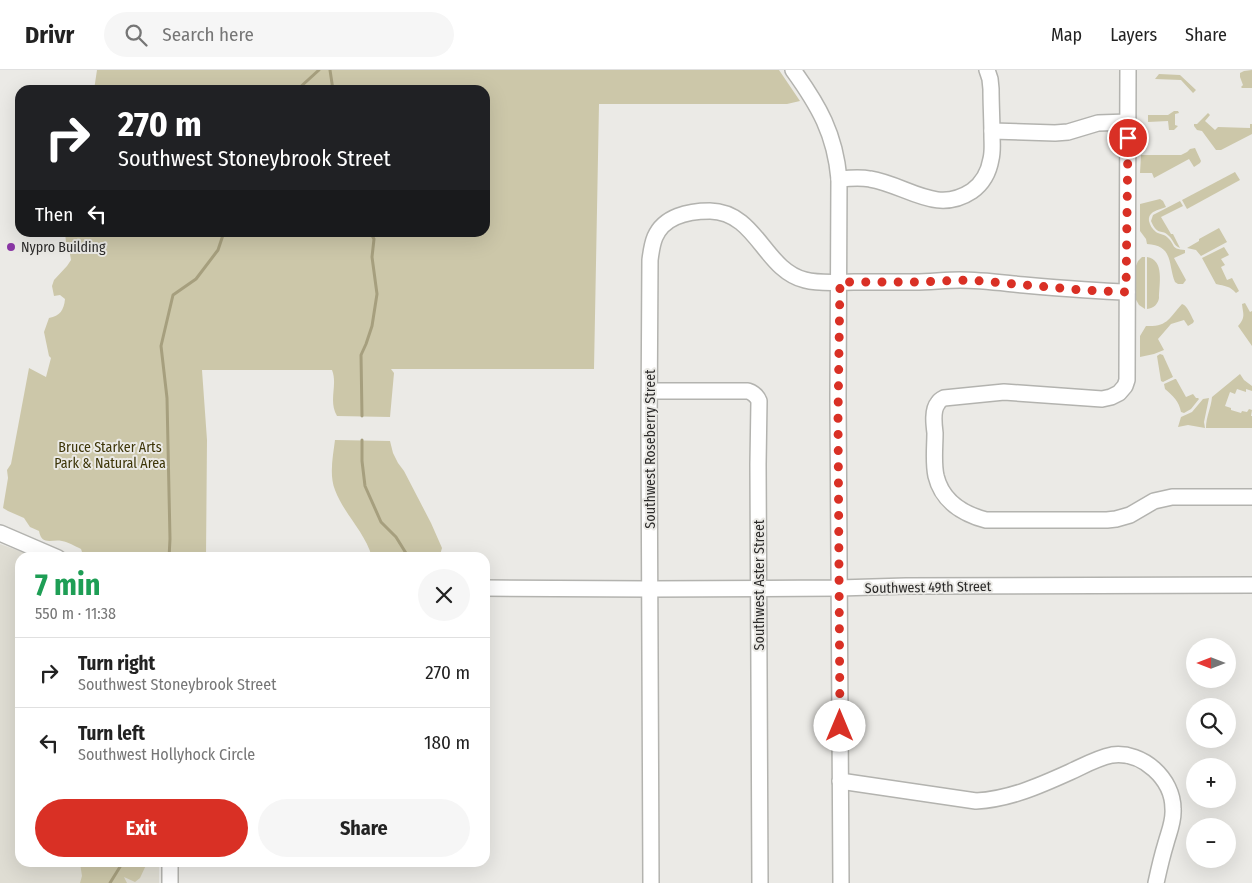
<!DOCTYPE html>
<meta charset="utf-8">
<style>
:root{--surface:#fff;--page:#f6f6f6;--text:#222;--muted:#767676;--line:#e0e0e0;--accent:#d93025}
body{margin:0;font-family:"Fira Sans Condensed",sans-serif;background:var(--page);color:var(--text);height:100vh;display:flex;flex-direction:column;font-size:19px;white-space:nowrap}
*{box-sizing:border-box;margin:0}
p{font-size:16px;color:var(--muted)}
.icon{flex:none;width:28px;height:28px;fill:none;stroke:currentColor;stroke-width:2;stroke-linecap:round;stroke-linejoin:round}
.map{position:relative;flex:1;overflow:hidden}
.panel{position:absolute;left:15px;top:482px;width:475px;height:315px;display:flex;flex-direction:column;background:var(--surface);border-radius:15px;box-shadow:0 5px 20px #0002}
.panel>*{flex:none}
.guide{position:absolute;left:15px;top:15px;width:475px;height:152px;border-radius:15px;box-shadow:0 5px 20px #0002;background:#202124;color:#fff;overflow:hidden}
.needle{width:32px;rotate:270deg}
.tools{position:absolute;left:1186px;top:568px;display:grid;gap:10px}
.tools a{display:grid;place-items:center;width:50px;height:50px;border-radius:50%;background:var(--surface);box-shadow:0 5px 20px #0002;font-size:25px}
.pin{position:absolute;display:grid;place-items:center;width:42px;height:42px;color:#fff;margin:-21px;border:2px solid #fff;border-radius:50%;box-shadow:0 1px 5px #0007}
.me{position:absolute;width:55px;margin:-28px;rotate:0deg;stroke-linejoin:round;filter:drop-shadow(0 0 4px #0008)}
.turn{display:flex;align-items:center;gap:18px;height:105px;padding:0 20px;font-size:22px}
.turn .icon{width:65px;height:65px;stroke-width:2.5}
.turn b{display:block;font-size:35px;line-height:42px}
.then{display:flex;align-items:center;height:48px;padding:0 20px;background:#0003;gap:10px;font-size:19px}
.round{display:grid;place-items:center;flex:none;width:52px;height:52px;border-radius:26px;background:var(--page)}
.headline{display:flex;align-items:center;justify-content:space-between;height:85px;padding:0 20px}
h1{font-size:30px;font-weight:700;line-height:38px;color:#1e9e55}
.action{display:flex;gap:10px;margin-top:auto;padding:10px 20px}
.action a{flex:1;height:58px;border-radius:30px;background:var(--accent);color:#fff;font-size:20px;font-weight:700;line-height:58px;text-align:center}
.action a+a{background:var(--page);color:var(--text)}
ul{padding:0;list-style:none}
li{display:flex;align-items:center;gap:15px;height:70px;padding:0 20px;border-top:1px solid var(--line)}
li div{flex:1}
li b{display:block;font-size:19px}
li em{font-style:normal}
header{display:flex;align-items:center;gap:30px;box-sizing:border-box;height:70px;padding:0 25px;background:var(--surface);border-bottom:1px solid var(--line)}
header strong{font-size:24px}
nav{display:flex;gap:28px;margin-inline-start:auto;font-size:18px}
.search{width:350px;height:45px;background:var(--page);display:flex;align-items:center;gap:12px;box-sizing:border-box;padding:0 18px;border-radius:28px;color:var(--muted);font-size:19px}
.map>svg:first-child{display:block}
.built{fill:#dfddd3}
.green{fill:#ccc7a9}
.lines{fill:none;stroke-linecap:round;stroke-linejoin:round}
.stream{stroke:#a69f7e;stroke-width:3}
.minor-casing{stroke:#b3b3af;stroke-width:18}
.minor{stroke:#fff;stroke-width:15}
.route{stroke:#d93025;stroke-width:9;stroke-dasharray:0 16.2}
.poi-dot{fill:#8a37a5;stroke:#ebeae6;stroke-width:2}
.labels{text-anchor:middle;stroke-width:4;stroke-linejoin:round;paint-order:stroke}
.poi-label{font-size:14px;fill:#2c2b2a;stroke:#ebeae6;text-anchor:start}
.park-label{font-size:14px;fill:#3d3507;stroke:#ebeae6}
.street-label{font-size:14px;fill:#2c2b2a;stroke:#ebeae6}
</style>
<header>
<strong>Drivr</strong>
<div class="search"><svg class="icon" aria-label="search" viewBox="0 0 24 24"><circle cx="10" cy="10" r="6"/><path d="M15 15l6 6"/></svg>Search here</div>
<nav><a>Map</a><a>Layers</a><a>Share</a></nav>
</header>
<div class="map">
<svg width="1252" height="813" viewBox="0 0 1252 813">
<rect width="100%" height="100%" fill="#ebeae6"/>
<polygon class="built" points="0,474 36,487 20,488 20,792 159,793 159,813 0,813"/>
<g class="green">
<path d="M97,0H779L800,31L787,34H599L594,299H391L394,303L390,347L337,346C328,331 338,315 332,300H202L207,370L206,487L84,488L81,479C75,476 68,472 62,471C51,469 42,476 39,461L30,457L24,448L8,441L3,438L8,408L7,400L11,394L29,298L46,307L51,288L49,286L44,262L49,248C60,246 64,240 65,229L60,225L54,226L52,216L54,210L67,196L71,190L70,184L66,172L65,163L485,162V20H94Z"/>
<polygon points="1252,0 1252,18 1242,18 1241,17 1243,15 1240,7 1240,3 1244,1"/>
<polygon points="1159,4 1180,5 1196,20 1193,23 1181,10 1155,9"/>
<polygon points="1174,41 1178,41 1179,43 1175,44 1175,55 1178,56 1174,60 1169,60 1168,51 1148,52 1148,45 1168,45"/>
<polygon points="1208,43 1210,45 1205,51 1215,60 1218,57 1250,58 1250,54 1252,54 1252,64 1221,80 1216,80 1202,61 1197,60 1194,56 1194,54 1197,54"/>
<polygon points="1195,78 1201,91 1200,93 1194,97 1189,89 1154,108 1152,103 1140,103 1141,85 1181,85 1187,82 1190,79"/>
<polygon points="1235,102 1240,110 1187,139 1182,130"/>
<path d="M1160,129L1163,131L1166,137C1159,140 1148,141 1149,151C1150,155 1152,159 1156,162C1159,164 1164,164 1167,167C1176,175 1170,179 1185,180V183L1174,188L1186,210L1183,214H1178L1175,212C1168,196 1174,175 1147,174L1146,169L1140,161V134Z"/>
<path d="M1180,131L1183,136L1161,147L1171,164H1173L1180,178C1174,176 1174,171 1169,166C1162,158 1158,167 1151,151L1153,145Z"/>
<polygon points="1219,158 1227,172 1201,186 1196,180 1187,178 1199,171 1199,169"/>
<path d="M1224,177L1229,185L1221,189L1225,195L1221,197L1227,210L1232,208L1239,221L1236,223C1230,216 1225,216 1216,214L1202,188Z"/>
<polygon points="1142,187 1145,187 1145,239 1139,235 1135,228 1135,198 1138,191"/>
<path d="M1147,187C1165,190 1159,214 1159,228C1158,234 1154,238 1147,239Z"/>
<path d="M1245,233L1250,242L1252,241V276L1238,256C1246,247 1243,244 1242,234Z"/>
<path d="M1182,234C1188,236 1191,246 1194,251L1193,253L1188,256L1184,250L1171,254L1158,269L1164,280L1154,284L1140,287V266L1146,256C1168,257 1169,248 1182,234Z"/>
<polygon points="1160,284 1163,285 1173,307 1163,312 1161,311 1157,286"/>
<path d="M1240,304L1244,310L1252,316V321L1246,319V322L1237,319L1235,324L1230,322L1225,336L1231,338V340L1241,343L1242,341L1247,342L1249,339L1252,340L1251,346H1252V358H1206C1206,347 1211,338 1212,327Z"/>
<path d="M1175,309H1176L1186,327L1193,324L1196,328H1198L1199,329L1191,339L1184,343L1181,342C1179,331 1173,326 1165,319L1164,314Z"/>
<polygon points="1209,328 1204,352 1205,358 1188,355 1178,357 1181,347 1192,342 1203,329"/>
<path d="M335,370L390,371L393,383L398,393L404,401L431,453L442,478L440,485L437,487H372C365,462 344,444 335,420C329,405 333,386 335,370Z"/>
<path d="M20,563V662C11,641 17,624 18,603C19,589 19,576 20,563Z"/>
<polygon points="80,793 147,793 140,808 135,812 124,807 127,813 80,813 82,806"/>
</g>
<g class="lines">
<g class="stream">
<polyline points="330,0 333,20"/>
<polyline points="297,20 319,0"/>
<polyline points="362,346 361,285 366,274 372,256 377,224 372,187 374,169 370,162"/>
<polyline points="362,370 362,391 365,416 381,452 396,467 409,488"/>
<polyline points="169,488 170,469 167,328 161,276 173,225 196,209 218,180 224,162"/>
<polyline points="110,813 123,792"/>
</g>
<defs>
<g id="minor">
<path d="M793,0C819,36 835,64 839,109L838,327L841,813"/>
<path d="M1128,0L1127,310L1125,316L1119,323L1111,327L1102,329L1004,322L944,328C942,329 939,331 938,333C932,340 934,355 935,363C935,377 933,392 936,406C942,431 963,444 986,450H1107L1116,449L1130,445L1154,431L1172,427H1252"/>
<polyline points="992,61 1055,63 1068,62 1098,53 1128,52"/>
<path d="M839,109C850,108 860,107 870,109C907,115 936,145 972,121C983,113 989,101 991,89C993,81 992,73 992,66C992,50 991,35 991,19L990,9L987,0"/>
<path d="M650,321H748C754,323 757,326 759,331L758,394L760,813"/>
<polyline points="0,463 58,488"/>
<polyline points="485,518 650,519 839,518 906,516 1252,515"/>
<path d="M840,711L976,731C1010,729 1039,716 1070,702C1083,696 1097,688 1112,685C1143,681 1173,709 1173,739C1174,751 1169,762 1166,773C1162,786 1159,799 1156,813"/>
<polyline points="170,792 170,813"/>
<path d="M651,813L649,356L650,190C651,182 652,174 655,167C664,146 689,141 710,141C757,142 764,200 805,210C820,214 838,212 854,212C874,212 894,212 915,212C930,212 945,210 960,210C981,210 1003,213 1024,215C1058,218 1092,221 1127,222"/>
</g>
</defs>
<use href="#minor" class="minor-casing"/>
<use href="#minor" class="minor"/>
</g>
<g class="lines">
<polyline class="route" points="840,656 838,346 840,212 916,212 970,210 1082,220 1126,222 1128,68"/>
</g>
<circle class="poi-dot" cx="11" cy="177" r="5"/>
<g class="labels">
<g class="poi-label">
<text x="21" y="182">Nypro Building</text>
</g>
<g class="park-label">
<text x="110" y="382">Bruce Starker Arts<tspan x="110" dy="16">Park &amp; Natural Area</tspan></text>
</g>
<g class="street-label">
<text transform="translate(650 379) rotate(-90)" y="5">Southwest Roseberry Street</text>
<text transform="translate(759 515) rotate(-90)" y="5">Southwest Aster Street</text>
<text transform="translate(928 517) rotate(-1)" y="5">Southwest 49th Street</text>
</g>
</g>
</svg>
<div class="tools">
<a><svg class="needle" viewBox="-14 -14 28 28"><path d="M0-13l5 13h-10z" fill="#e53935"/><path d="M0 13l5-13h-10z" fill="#767676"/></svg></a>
<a><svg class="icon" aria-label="search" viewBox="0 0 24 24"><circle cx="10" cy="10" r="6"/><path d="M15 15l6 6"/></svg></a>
<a>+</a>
<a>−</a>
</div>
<div class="pin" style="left:1128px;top:68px;background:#d93025"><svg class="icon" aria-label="arrive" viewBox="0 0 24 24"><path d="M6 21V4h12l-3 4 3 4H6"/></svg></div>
<svg class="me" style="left:840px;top:656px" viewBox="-20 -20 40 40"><circle r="19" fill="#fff"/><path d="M0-13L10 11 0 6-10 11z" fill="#d93025"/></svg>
<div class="guide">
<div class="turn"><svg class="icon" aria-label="right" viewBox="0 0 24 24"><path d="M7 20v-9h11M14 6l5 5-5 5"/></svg><div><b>270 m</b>Southwest Stoneybrook Street</div></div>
<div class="then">Then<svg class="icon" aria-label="left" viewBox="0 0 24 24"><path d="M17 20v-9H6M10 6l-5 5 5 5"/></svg></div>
</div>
<section class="panel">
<div class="headline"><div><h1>7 min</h1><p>550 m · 11:38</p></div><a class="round"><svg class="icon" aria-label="close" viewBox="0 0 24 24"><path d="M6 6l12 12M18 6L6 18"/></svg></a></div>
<ul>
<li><svg class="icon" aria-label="right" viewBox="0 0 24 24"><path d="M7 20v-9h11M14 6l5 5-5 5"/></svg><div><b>Turn right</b><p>Southwest Stoneybrook Street</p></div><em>270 m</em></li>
<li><svg class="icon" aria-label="left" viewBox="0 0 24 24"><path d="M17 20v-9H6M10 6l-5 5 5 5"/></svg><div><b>Turn left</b><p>Southwest Hollyhock Circle</p></div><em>180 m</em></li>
</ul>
<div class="action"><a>Exit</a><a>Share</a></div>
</section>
</div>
